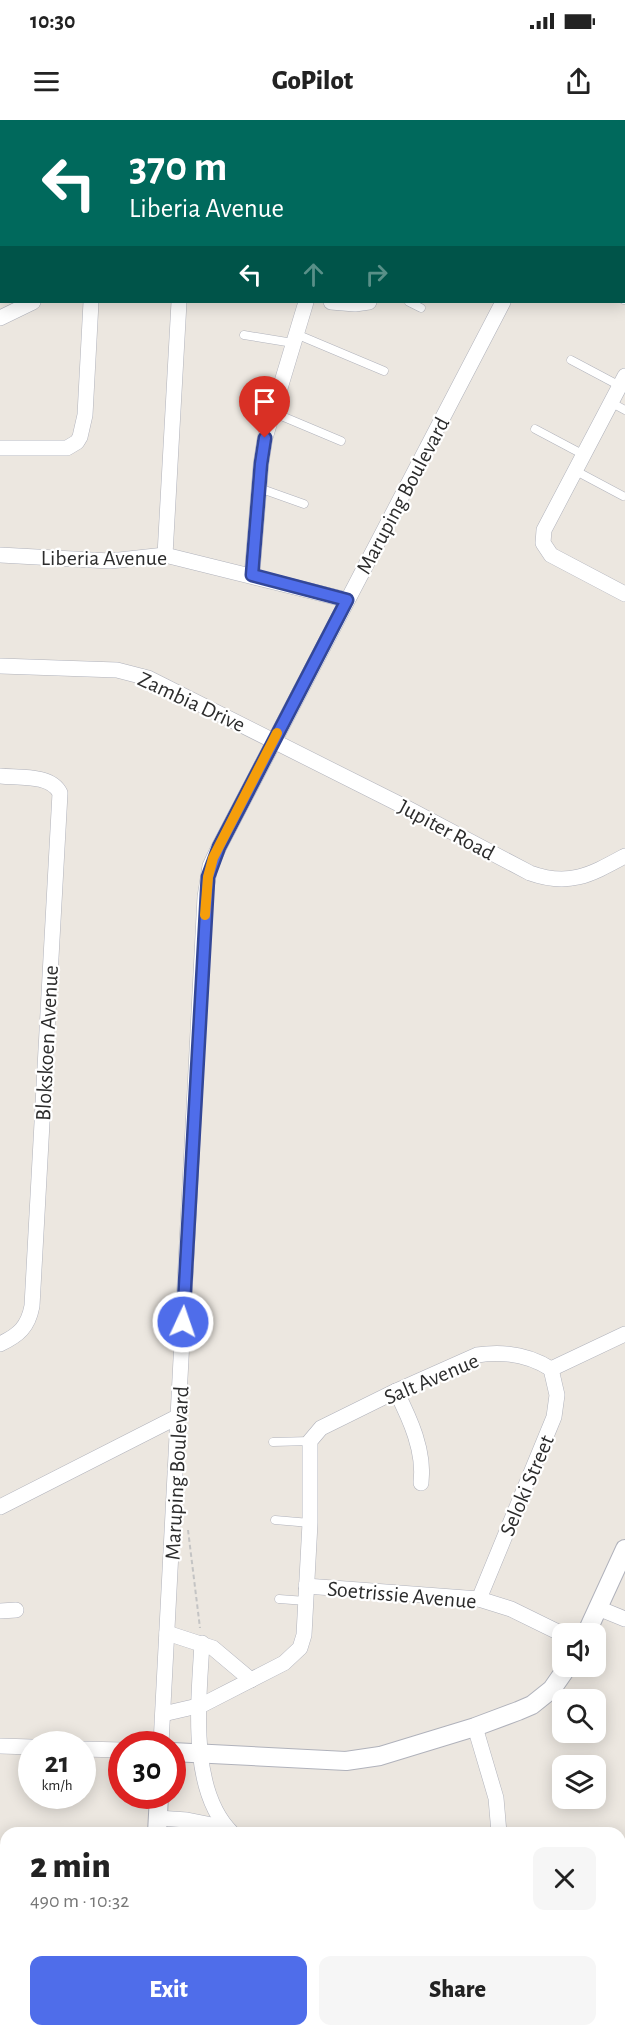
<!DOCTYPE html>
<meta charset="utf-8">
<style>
:root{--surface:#fff;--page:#f6f6f6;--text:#222;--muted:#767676;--accent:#4f6dea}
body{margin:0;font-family:"Alegreya Sans",sans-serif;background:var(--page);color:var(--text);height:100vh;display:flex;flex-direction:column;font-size:22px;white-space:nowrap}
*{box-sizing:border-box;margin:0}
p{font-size:20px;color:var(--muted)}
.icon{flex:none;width:33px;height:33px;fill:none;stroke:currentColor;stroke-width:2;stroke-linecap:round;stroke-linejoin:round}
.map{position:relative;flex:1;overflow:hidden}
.details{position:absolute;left:0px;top:1707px;width:626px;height:210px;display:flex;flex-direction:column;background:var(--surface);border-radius:18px 18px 0 0;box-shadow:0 3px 15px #0003}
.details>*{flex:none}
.hud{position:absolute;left:0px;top:0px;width:626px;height:183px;box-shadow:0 3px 15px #0003;background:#00695c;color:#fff;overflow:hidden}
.fabs{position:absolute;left:552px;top:1503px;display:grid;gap:12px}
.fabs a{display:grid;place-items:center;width:54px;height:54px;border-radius:12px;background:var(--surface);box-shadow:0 3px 15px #0003;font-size:30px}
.speed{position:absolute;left:18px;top:1611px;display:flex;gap:12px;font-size:30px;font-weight:700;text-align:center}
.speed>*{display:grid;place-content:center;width:78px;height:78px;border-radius:50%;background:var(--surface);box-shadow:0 3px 15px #0003;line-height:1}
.speed small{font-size:15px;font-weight:400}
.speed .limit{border:9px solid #d22;background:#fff;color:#111}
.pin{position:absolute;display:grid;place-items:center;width:51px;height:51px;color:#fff;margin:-62px -26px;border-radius:50% 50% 50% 0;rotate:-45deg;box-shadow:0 0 6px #0007}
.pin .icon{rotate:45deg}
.me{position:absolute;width:66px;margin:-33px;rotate:3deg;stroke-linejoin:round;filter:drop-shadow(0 0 4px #0008)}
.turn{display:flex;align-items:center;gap:21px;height:126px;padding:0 30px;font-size:27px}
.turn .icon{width:78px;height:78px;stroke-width:2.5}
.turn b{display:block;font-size:42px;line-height:51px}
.lanes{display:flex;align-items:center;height:57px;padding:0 30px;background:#0003;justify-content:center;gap:30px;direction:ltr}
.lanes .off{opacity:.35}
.round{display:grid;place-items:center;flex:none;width:63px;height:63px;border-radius:12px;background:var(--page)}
.headline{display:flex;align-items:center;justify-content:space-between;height:102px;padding:0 30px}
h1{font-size:36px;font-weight:800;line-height:45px}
.action{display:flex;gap:12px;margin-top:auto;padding:12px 30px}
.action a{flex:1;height:69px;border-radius:12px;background:var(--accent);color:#fff;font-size:24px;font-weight:800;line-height:69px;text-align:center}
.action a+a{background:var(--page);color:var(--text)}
.status{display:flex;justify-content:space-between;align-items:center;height:42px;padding:0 30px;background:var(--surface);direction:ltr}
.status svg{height:16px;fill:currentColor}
header{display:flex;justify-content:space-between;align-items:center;height:78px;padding:0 30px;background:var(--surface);font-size:27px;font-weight:800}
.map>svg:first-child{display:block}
.pitch{fill:#c7e49e}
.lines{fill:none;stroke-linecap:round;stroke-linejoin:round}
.service-casing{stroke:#b0b2bb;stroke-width:9}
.minor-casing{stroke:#b0b2bb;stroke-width:16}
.tertiary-casing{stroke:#b0b2bb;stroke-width:20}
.path{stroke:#c4c4c4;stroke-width:2;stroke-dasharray:4.5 3;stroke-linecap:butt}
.service{stroke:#fff;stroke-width:8}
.minor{stroke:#fff;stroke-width:15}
.tertiary{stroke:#fff;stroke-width:18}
.route-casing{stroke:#334798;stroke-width:15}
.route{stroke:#4f6dea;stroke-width:10}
.slow{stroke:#f59e0b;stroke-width:10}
.labels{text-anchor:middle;stroke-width:4.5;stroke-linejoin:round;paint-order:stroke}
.street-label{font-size:22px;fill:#2c2c2c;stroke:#fff}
</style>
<div class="status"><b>10:30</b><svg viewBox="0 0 49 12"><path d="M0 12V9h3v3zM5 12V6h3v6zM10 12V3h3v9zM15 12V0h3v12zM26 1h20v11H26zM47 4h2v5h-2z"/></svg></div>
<header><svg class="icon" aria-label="menu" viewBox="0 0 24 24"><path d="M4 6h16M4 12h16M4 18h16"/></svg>GoPilot<svg class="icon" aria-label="share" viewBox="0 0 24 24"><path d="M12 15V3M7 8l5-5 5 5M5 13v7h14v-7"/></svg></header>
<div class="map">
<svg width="625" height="1917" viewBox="0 0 625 1917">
<rect width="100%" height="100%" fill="#ece7e0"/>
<polygon class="pitch" points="620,1744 625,1744 625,1917 523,1917 524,1911 620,1911"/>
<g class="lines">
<defs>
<g id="service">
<polyline points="624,180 625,180"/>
<polyline points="409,182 421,188"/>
<polyline points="296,214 384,251"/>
<polyline points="244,215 293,223"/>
<polyline points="571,240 620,266"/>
<polyline points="612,283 625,290"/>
<polyline points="272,292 341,321"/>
<polyline points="535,309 584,335"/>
<polyline points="576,351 623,376"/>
<polyline points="259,368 304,384"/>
<polyline points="273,1322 310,1321"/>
<polyline points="275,1400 310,1403"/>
<polyline points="279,1479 306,1481"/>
</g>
<g id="minor">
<polyline points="309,0 309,2"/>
<polyline points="102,2 102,0"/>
<polyline points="146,2 149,0"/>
<polyline points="191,2 191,0"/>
<polyline points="470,2 471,0"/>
<polyline points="592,2 593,0"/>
<polyline points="0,76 2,75"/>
<polyline points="331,182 355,184 369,182"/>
<polyline points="0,198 33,182"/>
<polyline points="625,256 544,410 543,423 551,435 625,474"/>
<polyline points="0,328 67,328 77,322 80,317 85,295 91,182"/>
<polyline points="0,435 110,441 165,435 347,480"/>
<polyline points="165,435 179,182"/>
<polyline points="252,455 261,344 265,318 306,182"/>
<path d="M0,546L117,550L148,558L403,686L530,753C569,767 590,755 625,736"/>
<path d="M0,656C18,658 51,654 60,673L32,1186C28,1207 19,1215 0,1224"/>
<polyline points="551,1249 625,1214"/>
<path d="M396,1271C410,1299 425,1331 421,1363"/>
<polyline points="0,1387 179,1296"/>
<polyline points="306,1466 479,1479 511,1489 562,1514"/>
<polyline points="479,1479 554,1297 557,1275 551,1249"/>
<polyline points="598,1488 625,1499"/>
<polyline points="0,1491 16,1490"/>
<polyline points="167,1513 213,1528 251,1560"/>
<path d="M202,1523C199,1579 188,1670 232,1713"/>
<path d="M163,1594L202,1585L284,1543L300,1528L304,1515L310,1403V1321L321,1308L396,1271L477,1235C503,1231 529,1235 551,1249"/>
<polyline points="475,1607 496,1678 499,1713"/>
<polyline points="161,1624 205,777 210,746 219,727 503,182"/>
<polyline points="0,1626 32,1627"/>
<polyline points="82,1629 122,1630"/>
<polyline points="158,1698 187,1700 227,1708"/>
<polyline points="376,1911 377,1917"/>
<polyline points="273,1917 274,1911"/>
<polyline points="487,1917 488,1911"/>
</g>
<g id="tertiary">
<polyline points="586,1514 625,1429"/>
<polyline points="172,1632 346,1641 380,1636 475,1607 518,1591 532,1585 552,1569 568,1546"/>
<polyline points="157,1713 159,1676"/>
<polyline points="127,1917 129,1911"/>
</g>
</defs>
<use href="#service" class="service-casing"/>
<use href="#minor" class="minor-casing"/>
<use href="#tertiary" class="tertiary-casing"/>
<polyline class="path" points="188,1410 200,1508"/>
<use href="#service" class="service"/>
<use href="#minor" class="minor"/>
<use href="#tertiary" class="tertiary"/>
</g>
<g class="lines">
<defs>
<polyline id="route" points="183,1202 208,757 219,727 347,480 252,455 261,344 265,318"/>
</defs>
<use href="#route" class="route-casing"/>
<use href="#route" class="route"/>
<polyline class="slow" points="205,795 208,757 213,738 277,613"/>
</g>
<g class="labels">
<g class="street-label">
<text transform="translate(402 375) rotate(-62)" y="8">Maruping Boulevard</text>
<text x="104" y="445">Liberia Avenue</text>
<text transform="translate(192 581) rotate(25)" y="8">Zambia Drive</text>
<text transform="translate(447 709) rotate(28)" y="8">Jupiter Road</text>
<text transform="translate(46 923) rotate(-87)" y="8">Blokskoen Avenue</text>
<text transform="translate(431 1258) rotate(-23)" y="8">Salt Avenue</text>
<text transform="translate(176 1353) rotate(-87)" y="8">Maruping Boulevard</text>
<text transform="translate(526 1365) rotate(-67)" y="8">Seloki Street</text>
<text transform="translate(402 1474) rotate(5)" y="8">Soetrissie Avenue</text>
</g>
</g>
</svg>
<div class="fabs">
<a><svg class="icon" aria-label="sound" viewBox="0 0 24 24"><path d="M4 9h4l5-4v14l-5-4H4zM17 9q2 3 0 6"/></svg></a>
<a><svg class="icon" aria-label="search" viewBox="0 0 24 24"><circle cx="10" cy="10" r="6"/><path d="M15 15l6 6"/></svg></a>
<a><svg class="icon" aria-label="layers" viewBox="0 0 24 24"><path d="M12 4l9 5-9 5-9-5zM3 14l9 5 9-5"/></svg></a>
</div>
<div class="speed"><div>21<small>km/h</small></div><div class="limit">30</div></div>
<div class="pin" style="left:265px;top:318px;background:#d93025"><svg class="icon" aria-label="arrive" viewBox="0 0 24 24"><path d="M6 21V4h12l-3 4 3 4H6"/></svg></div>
<svg class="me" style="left:183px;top:1202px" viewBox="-20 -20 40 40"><circle r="17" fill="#4f6dea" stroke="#fff" stroke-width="3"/><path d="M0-11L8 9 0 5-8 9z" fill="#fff"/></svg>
<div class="hud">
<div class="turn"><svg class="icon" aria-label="left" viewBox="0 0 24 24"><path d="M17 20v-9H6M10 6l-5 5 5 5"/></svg><div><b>370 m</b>Liberia Avenue</div></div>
<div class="lanes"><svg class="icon" aria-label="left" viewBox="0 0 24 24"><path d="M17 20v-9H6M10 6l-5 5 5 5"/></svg><svg class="icon off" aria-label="ahead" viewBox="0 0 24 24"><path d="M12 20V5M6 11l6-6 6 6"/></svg><svg class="icon off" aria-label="right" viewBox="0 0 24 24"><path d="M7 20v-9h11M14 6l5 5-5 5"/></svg></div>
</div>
<section class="details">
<div class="headline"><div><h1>2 min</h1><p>490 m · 10:32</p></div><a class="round"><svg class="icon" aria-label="close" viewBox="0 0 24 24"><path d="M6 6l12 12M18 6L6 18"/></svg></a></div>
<div class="action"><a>Exit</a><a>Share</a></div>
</section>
</div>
